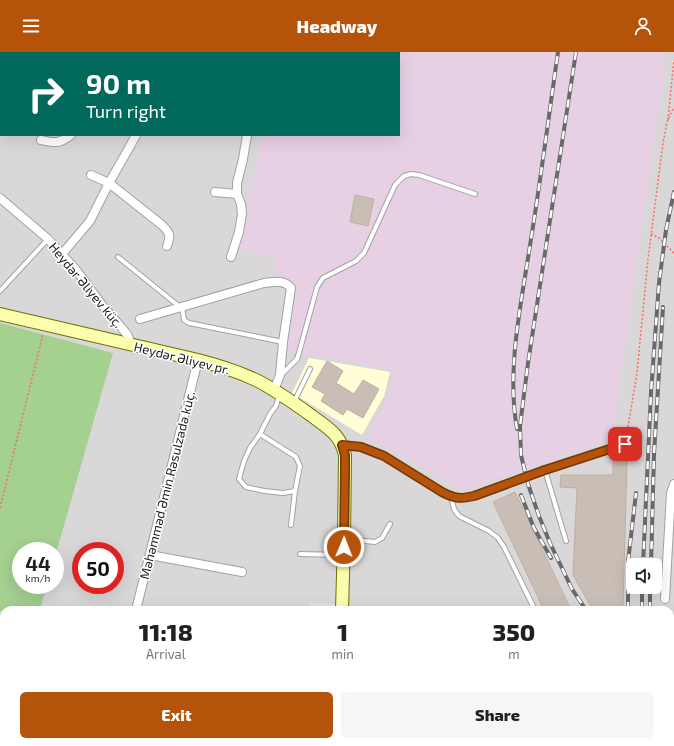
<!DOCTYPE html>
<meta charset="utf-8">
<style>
:root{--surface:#fff;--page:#f6f6f6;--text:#202124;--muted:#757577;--accent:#b45309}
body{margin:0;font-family:"Exo 2",sans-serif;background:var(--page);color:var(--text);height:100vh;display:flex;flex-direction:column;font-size:15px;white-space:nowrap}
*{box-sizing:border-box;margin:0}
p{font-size:13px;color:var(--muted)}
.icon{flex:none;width:22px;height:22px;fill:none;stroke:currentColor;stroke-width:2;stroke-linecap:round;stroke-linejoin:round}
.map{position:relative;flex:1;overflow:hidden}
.side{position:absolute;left:0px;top:554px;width:674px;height:140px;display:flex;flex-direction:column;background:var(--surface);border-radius:12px 12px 0 0;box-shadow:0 4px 16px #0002}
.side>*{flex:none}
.top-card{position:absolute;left:0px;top:0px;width:400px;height:84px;box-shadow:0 4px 16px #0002;background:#00695c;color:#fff;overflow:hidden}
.controls{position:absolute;left:626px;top:506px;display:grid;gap:8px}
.controls a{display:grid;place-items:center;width:36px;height:36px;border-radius:6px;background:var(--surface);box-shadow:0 4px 16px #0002;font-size:20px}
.speed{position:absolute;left:12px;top:490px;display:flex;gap:8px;font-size:20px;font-weight:700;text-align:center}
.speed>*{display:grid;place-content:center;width:52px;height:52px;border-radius:50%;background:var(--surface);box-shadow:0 4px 16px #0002;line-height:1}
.speed small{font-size:10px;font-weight:400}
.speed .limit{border:6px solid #d22;background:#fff;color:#111}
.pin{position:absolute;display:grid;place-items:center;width:34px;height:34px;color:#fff;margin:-17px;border-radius:8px;box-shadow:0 2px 6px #0006}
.me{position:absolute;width:44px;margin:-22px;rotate:1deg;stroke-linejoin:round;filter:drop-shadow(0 0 3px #0008)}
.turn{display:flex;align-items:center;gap:14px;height:84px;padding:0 20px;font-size:18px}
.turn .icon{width:52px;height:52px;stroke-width:2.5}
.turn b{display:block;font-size:28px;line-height:34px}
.eta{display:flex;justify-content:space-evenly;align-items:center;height:68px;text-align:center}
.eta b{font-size:24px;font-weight:800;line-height:28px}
.cta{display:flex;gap:8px;margin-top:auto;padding:8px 20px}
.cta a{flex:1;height:46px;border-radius:6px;background:var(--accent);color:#fff;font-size:16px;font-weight:800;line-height:46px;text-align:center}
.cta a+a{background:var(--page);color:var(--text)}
header{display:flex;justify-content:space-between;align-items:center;height:52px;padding:0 20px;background:var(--accent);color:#fff;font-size:18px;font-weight:800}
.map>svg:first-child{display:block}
.residential{fill:#d9d7d8;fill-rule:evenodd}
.industrial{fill:#e7d0e3}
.education{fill:#fffed6}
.forest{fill:#a4d090}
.parking{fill:#e3e3e3}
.building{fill:#c9beb5;stroke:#c0aea1}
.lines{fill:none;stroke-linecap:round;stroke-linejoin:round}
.lane-casing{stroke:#a2a2a2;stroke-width:6}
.street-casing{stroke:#a2a2a2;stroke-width:10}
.secondary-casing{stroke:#697300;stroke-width:14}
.path{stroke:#ff6c5e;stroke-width:1.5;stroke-dasharray:2 2;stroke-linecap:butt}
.lane{stroke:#fff;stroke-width:4}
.street{stroke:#fff;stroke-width:8}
.secondary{stroke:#fbfead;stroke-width:12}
.rail-casing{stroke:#696969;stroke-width:4}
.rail{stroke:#fff;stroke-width:2.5;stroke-dasharray:8;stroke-linecap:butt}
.route-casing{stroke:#753606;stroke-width:10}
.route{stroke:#b45309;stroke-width:7}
.labels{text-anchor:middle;stroke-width:3;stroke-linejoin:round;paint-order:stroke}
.street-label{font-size:13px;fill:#1b1b1b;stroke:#fff}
</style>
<header><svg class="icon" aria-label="menu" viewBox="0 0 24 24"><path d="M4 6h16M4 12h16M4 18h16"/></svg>Headway<svg class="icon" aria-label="person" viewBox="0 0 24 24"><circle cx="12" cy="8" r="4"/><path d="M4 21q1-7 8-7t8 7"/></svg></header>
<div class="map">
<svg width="674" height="694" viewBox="0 0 674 694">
<rect width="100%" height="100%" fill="#ede8df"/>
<path class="residential" d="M0,0H674V694H0ZM1,1H399V83H1ZM21,499H55V533H21ZM81,499H115V533H81ZM633,513H655V535H633ZM4,558H670V690H4Z"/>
<polygon class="industrial" points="278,0 664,0 666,4 612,388 463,438 366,385 388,346 393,317 287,299 295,231 276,225 275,206 239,198 262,83 399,83 399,1 278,1"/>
<polygon class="education" points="309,306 390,320 384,344 362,383 292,341"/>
<polygon class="forest" points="0,271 113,301 55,505 55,499 21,499 21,533 47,533 40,558 4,558 4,560 0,559"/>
<polygon class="parking" points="310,551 342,552 342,558 310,558"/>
<g class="building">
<polygon points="355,143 374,147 368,174 350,170"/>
<polygon points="327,309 343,319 336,331 354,342 363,328 379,337 363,366 347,357 343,363 321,349 325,342 312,335"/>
<polygon points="613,407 627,408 623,558 593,558 573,523 577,436 560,435 561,423 613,423"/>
<polygon points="515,440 571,558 544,558 493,450"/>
</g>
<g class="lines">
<defs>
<g id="lane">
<polyline points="118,205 180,255 182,255 184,268 189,271 283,290"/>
<polyline points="0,239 48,187"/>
<polyline points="281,323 297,307 299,301 317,235 323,226 356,209 364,201 395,133 404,124 411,122 419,123 475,142"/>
<polyline points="294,350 310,317"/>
<polyline points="260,382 296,405 300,414 295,439 283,441 264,439 246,435 239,427 244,409 250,396 260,382 270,362 276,354 279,344"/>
<path d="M343,393L361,395L384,404L443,440C455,447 461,447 474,444L545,418L625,392"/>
<polyline points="545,418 566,489"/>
<polyline points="451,445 454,457 459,464 489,479 498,486 504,495 535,558"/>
<polyline points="291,473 295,439"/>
<polyline points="345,487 375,490 382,486 390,472"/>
<polyline points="300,502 341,503"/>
</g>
<g id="street">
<polyline points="110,0 122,1"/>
<polyline points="162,1 162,0"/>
<polyline points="259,1 259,0"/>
<path d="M41,88C55,91 59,92 71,83"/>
<path d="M91,123L109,131L162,173C170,181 171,183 167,194"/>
<polyline points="215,140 237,142"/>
<polyline points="0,146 48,187 77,219 102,253 122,276 128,284 131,293"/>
<polyline points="62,202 90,169 109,131 129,96 136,83"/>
<polyline points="231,205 239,180 242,162 241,152 237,142 237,131 243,107 247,83"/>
<path d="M140,267L264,231C274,230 284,227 291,236L283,290L280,323L274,338"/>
<polyline points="150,503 242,520"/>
<polyline points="665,547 671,441 674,432"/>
<polyline points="136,558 198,308"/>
<polyline points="670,604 674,604"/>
<polyline points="115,694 115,690"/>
<polyline points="532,694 545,690"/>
</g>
<g id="secondary">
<path d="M0,262L198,308C217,313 237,319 256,328C276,338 294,351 312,364C329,377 340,382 345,403L344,487L342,558"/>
<polyline points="0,639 4,639"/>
<polyline points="337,694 337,690"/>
</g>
</defs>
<use href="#lane" class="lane-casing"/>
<use href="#street" class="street-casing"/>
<use href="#secondary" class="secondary-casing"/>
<g class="path">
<polyline points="668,68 674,8"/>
<polyline points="651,182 659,186 674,201"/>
<polyline points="626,387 637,321 648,207 663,91 667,70 674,55"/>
<polyline points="0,456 43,282"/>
</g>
<use href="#lane" class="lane"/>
<use href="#street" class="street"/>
<use href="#secondary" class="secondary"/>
<defs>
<g id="rail">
<polyline points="576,0 528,311 520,374 521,403 528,432 539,464 550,491 572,537 586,558"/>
<path d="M517,377C506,316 522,248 531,187C541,125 549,62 558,0"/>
<polyline points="521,443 534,476 551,506"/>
<polyline points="643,513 651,340 659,231 666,178 674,140"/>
<polyline points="651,513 654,402 663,255"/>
<polyline points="628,558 628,510 636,441"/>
<polyline points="642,558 642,535"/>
<polyline points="650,558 650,535"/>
<polyline points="623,694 624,690"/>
<polyline points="637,694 637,690"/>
<polyline points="643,694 644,690"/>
</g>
</defs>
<use href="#rail" class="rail-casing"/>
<use href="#rail" class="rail"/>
</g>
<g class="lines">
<defs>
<path id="route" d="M344,495L345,419V403L342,393L361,395L384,404L442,440C455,447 461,447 474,444L545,418L625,392"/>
</defs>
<use href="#route" class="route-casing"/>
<use href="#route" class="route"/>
</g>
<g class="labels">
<g class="street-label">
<text transform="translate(86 233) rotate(50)" y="5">Heydər Əliyev küç.</text>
<text transform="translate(182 306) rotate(14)" y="5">Heydər Əliyev pr.</text>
<text transform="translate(167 433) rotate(-76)" y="5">Məhəmməd Əmin Rəsulzadə küç.</text>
</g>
</g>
</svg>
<div class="controls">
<a><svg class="icon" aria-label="sound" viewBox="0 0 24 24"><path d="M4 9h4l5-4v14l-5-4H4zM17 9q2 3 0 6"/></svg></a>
</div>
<div class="speed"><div>44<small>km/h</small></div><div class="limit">50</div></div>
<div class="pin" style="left:625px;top:392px;background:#d93025"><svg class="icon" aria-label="arrive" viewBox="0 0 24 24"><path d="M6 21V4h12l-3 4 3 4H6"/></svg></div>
<svg class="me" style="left:344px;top:495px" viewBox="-20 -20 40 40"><circle r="17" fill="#b45309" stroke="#fff" stroke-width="3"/><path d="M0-11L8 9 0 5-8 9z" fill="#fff"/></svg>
<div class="top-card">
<div class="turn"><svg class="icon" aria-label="right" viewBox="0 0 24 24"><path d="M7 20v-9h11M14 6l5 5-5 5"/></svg><div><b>90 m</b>Turn right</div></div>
</div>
<section class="side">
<div class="eta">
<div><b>11:18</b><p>Arrival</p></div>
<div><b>1</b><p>min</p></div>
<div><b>350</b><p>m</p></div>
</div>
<div class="cta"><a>Exit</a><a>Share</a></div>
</section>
</div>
